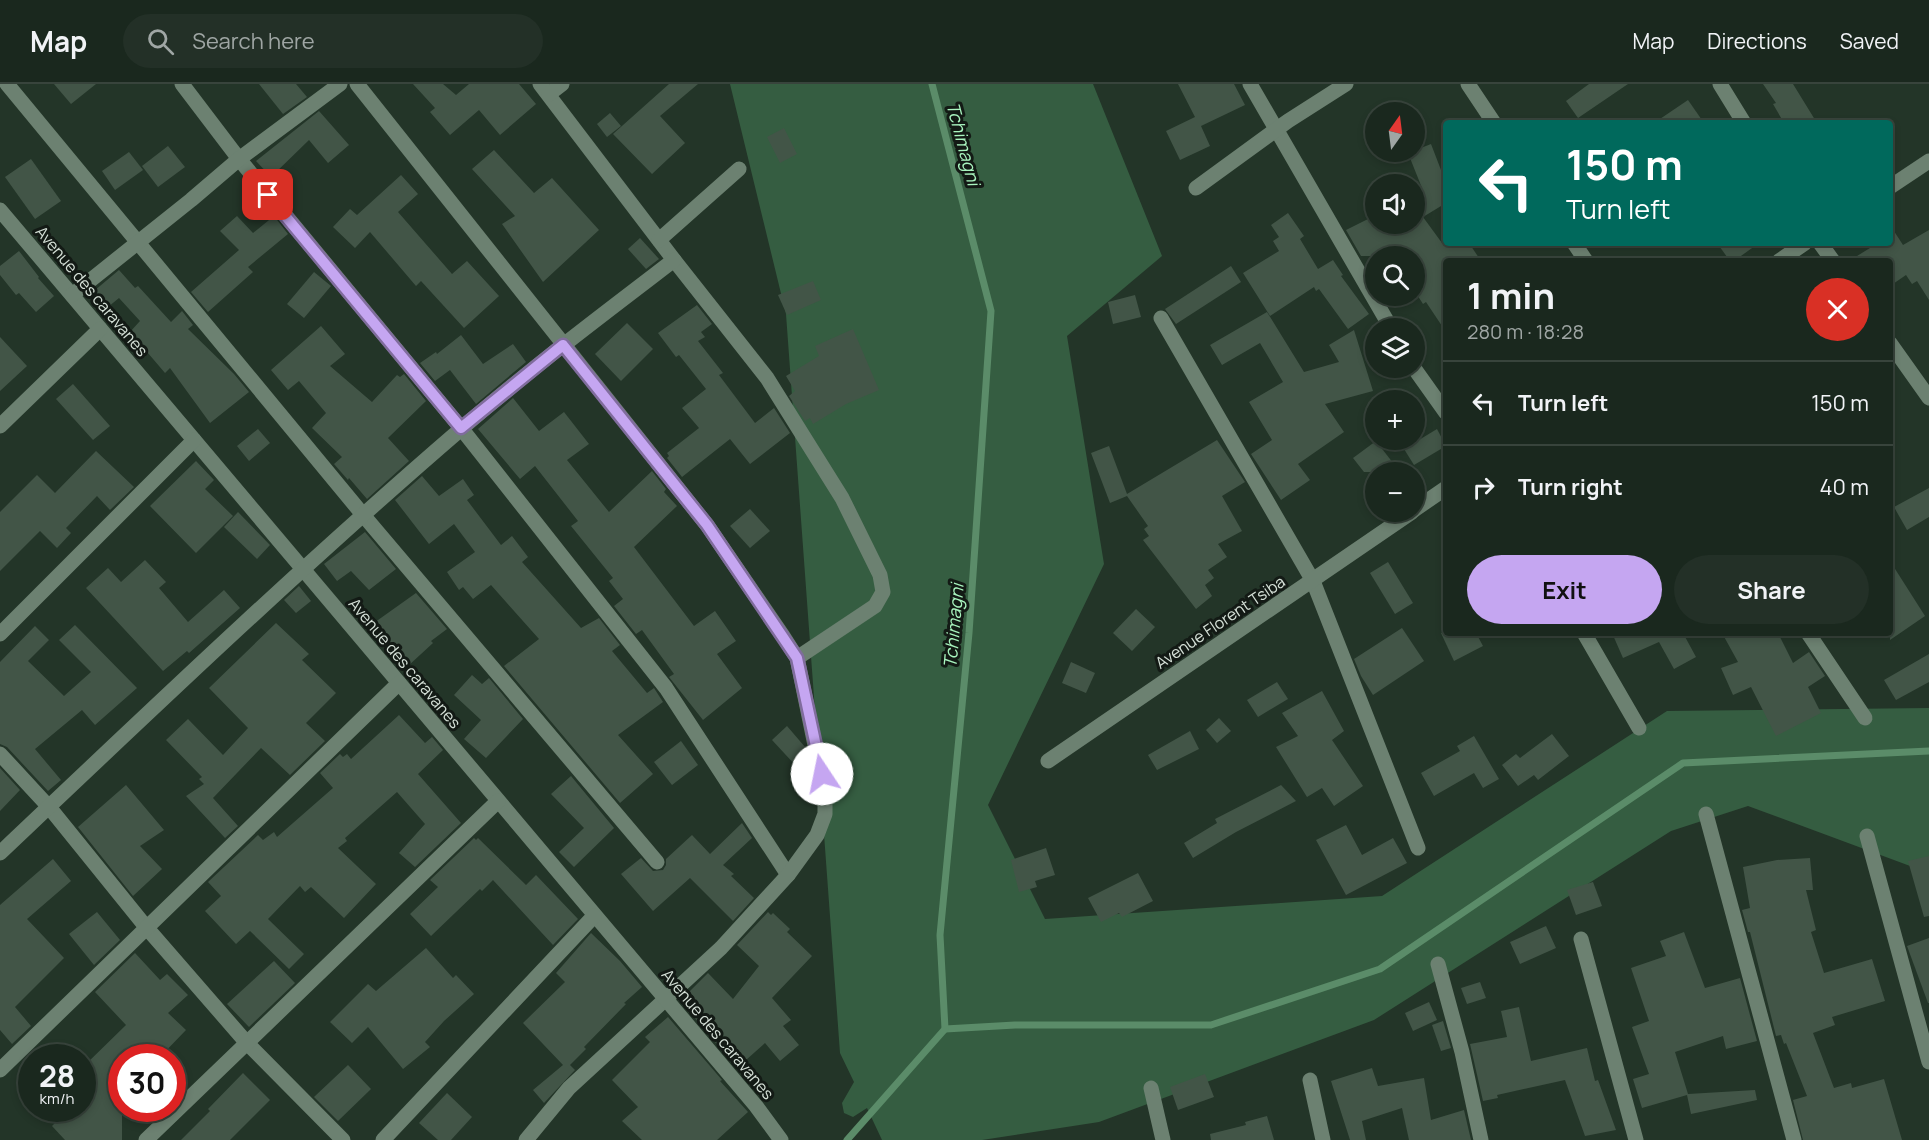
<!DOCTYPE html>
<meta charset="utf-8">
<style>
:root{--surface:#1a281e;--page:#233027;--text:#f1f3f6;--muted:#9fa6a4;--line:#38443c;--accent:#c5a6f1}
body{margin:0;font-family:Manrope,sans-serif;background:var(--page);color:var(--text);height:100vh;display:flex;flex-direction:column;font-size:22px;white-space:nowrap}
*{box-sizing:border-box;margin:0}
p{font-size:20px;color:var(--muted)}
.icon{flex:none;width:33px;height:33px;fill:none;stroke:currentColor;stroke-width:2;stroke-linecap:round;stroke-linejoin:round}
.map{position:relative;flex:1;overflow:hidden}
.drawer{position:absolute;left:1443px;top:174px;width:450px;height:378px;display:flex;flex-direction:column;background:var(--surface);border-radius:6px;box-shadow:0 3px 9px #0003,0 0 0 2px var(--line)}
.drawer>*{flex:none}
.banner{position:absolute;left:1443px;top:36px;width:450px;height:126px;border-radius:6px;box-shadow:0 3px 9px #0003,0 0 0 2px var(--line);background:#00695c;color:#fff;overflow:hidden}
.needle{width:39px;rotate:14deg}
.controls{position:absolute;left:1365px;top:18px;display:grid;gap:12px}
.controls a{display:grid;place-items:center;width:60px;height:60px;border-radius:50%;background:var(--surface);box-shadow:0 3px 9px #0003,0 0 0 2px var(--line);font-size:30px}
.speed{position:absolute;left:18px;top:960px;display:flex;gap:12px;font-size:30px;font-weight:700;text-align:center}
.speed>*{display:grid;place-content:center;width:78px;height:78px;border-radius:50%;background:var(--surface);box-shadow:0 3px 9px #0003,0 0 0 2px var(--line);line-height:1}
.speed small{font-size:15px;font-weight:400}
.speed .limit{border:9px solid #d22;background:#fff;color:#111}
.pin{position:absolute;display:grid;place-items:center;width:51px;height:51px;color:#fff;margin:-26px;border-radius:12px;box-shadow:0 3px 9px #0006}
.me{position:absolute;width:66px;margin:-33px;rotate:349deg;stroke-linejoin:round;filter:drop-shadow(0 0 4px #0008)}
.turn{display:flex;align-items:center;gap:21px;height:126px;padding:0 24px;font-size:27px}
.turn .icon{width:78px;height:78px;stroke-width:2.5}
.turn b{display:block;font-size:42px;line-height:51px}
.round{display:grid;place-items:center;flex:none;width:63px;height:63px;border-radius:32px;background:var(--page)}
.overview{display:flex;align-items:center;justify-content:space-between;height:102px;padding:0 24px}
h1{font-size:36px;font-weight:700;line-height:45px}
.button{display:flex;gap:12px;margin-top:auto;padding:12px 24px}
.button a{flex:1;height:69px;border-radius:36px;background:var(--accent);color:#111;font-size:24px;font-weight:700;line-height:69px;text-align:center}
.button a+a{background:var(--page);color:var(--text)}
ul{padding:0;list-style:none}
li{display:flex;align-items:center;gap:18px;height:84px;padding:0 24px;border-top:2px solid var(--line)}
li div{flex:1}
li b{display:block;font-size:22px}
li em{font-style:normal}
header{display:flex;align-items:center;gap:36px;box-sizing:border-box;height:84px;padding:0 30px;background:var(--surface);border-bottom:2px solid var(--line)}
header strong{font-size:28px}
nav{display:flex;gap:33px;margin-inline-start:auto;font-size:21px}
.search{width:420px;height:54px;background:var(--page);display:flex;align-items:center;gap:15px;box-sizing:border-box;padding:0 21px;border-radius:33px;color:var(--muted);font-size:22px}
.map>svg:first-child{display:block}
.green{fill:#355d41}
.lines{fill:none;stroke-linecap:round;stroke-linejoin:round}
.stream{stroke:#5b8c69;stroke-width:7}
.building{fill:#425547}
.minor{stroke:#6c8171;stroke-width:15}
.route-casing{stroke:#806c9d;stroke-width:15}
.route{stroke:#c5a6f1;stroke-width:10}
.labels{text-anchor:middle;stroke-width:6;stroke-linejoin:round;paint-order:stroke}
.street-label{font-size:16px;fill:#d6e1d8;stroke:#131a15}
.water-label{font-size:18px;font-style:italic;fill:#a9f5bf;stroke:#131a15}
</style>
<header>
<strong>Map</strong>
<div class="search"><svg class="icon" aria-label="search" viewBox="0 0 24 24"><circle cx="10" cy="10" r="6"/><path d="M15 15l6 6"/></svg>Search here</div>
<nav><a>Map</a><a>Directions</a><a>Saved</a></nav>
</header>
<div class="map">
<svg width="1929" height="1056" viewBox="0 0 1929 1056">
<rect width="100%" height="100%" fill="#233528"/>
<polygon class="green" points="730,0 1093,0 1162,172 1067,252 1104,480 988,721 1045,835 1382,812 1667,627 1929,624 1929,789 1748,722 1671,747 1374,936 1099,1038 982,1056 882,1056 867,1024 853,1033 844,1029 842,1019 854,998 840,969 786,230"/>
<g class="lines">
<g class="stream">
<polyline points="945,945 1015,941 1211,941 1380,885 1683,679 1929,667"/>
<polyline points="847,1056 945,945 940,851 969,549 991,227 932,0"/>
</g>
</g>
<g class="building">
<polygon points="54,0 96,0 71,20"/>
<polygon points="259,0 296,0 307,13 283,30"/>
<polygon points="413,0 443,0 456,11 469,0 519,0 536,20 500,51 479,26 450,51 430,28 435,24"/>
<polygon points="669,0 698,0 660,32 685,59 652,90 613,50"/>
<polygon points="1178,0 1234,0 1245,21 1201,42 1210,62 1180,76 1166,47 1195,33"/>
<polygon points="1589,0 1628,0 1578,34 1566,17"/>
<polygon points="1763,0 1793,0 1817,39 1784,39 1773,20 1776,19"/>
<polygon points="1688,16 1704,39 1654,39"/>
<polygon points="319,27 349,61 328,79 309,56 271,93 256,77"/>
<polygon points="610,29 621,42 607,53 597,40"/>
<polygon points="784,44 797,70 780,79 767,53"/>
<polygon points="1431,60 1446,99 1446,119 1423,133 1442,159 1469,159 1481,177 1446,177 1446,248 1426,218 1423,220 1414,206 1414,172 1361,172 1346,146 1376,131 1376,140 1414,140 1414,108 1422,104 1408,69"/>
<polygon points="168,62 185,83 158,103 142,82"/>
<polygon points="494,66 534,109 552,94 599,146 543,198 502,140 515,132 472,85"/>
<polygon points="129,68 143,86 115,106 102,87"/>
<polygon points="31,75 61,117 35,135 5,93"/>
<polygon points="401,91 418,110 398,128 452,190 467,177 499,212 464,244 421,197 416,202 370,148 355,164 333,143 350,125 357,131"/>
<polygon points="1288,129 1304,152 1300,155 1318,185 1333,176 1343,191 1341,192 1369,230 1348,245 1319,205 1316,207 1314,203 1270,232 1243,189 1279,167 1273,157 1279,153 1271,141"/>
<polygon points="237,132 253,149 274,132 288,150 248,183 253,188 208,228 191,208 239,166 220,147"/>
<polygon points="1890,141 1903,161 1929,146 1929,216 1917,197 1912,200 1906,191 1890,202 1890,177 1849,177 1878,159 1890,159"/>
<polygon points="640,154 659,175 646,185 628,165"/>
<polygon points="1717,159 1759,159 1734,177 1730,177"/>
<polygon points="19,167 39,193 38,194 54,212 36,228 19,209 16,211 0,191 0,182"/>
<polygon points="1231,182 1241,198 1176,240 1165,225"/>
<polygon points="119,186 135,204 138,202 171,238 182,227 193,241 188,245 234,290 249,308 210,339 170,284 165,289 130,248 140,237 119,214 108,223 94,207"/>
<polygon points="314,188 331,202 304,234 287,220"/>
<polygon points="813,197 821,216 787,231 778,211"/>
<polygon points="1135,211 1141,233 1113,240 1108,218"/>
<polygon points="697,221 712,240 701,248 705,253 698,257 723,289 719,291 755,339 774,324 790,349 750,380 730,355 682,393 667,374 669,372 667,369 699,344 682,324 706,305 679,271 676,273 658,249"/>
<polygon points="1267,228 1304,288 1339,278 1329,261 1354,246 1373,307 1325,320 1344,348 1298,380 1310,396 1281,416 1251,370 1272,356 1249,318 1283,298 1260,259 1222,281 1210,261"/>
<polygon points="627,239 653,265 621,297 595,270"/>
<polygon points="321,242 345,270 330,282 372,318 397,291 400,293 404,290 426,317 388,354 409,377 367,415 349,394 348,396 334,380 342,373 312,344 326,329 299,297 288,306 271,286"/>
<polygon points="853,245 879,306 846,320 813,340 810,334 805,337 789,312 795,307 786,292 819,272 815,262"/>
<polygon points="461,251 483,280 513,260 526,278 476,320 450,286 435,297 420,279 436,268 437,270"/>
<polygon points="0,253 27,282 0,307"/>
<polygon points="73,300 110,342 93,356 56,315"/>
<polygon points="513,314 539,347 564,328 589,360 567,376 609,428 652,387 666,405 664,408 677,422 634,463 694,542 715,527 736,557 717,570 742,604 703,636 669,593 674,590 642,546 636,550 614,522 623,515 609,497 613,494 571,442 578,437 535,382 520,395 478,345"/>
<polygon points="258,345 270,359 249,377 237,362"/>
<polygon points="1437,345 1446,362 1414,381 1404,365"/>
<polygon points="1217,356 1245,398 1222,412 1242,447 1218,460 1227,473 1208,486 1214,494 1205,501 1212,512 1196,525 1143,456 1149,452 1144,445 1148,442 1127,412 1110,419 1091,369 1109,362 1127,410"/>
<polygon points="1376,357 1400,388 1364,388 1353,374"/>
<polygon points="96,367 134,403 110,426 97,412 66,444 71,449 57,464 40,447 0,487 0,428 37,391 55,409"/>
<polygon points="196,377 214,396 205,405 233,432 196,469 150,422"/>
<polygon points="422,392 439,412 463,395 474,411 467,416 501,461 512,452 528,473 522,478 581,544 599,534 620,561 612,567 647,609 654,604 663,618 618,651 653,690 620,719 504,582 539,555 491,501 473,515 463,503 459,506 447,488 475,468 454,440 429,460 395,416"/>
<polygon points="1929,404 1929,433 1907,446 1894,423"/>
<polygon points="750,425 770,447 750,464 730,442"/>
<polygon points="238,428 270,461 257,475 224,443"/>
<polygon points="365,448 396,485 369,506 351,487 337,497 324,480"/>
<polygon points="145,476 166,498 159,504 188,538 224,506 240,524 189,569 187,567 163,587 86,504 108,484 121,498"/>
<polygon points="1890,477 1925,532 1890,556"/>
<polygon points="1388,478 1413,519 1395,530 1370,489"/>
<polygon points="299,502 311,517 296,529 284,516"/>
<polygon points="416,509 447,545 431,557 433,559 408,582 371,541"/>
<polygon points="1136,525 1155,543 1132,567 1113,549"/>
<polygon points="276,539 309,570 302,576 336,609 306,639 325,657 290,691 261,664 213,714 238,742 225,754 186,712 204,700 199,695 202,693 166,656 188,635 223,671 248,644 209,604"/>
<polygon points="75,541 137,604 95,641 82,626 35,665 61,696 48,707 7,663 0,660 0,578 35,542 49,556 28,577 64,612 91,588 59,556"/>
<polygon points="1402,544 1424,577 1373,611 1361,592 1354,575"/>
<polygon points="1441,549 1476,549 1483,562 1454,577"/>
<polygon points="1612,549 1683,549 1696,573 1674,585 1659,558 1623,574"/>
<polygon points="1722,549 1778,549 1793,579 1809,568 1825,592 1808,603 1821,629 1776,652 1751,603 1733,611 1721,584 1738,578"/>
<polygon points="1929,570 1929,598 1896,616 1884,596"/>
<polygon points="1071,578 1095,589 1086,609 1062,599"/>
<polygon points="472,591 482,600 489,594 523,635 486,674 464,655 481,636 454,611"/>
<polygon points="1277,598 1288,615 1258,633 1247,616"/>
<polygon points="1322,607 1344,647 1332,656 1363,702 1334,722 1322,704 1307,713 1276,663 1298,652 1282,629"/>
<polygon points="399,631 425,659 432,653 443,666 418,690 461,739 415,783 399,769 425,740 397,708 345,754 347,757 338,764 376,800 344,834 311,803 305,808 300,802 268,835 304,870 289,885 250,847 236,860 205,827 221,812 208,798 258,751 263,756 274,748 277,753 333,704 320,689 340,670 343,673 347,670 351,675"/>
<polygon points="1219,634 1231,647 1217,659 1206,646"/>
<polygon points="787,642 805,663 808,674 797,683 772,656"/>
<polygon points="1190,647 1199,665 1157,686 1148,671"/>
<polygon points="1552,650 1569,672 1538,696 1534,691 1518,702 1502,681 1516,670 1520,674"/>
<polygon points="1474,652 1499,695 1483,704 1474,689 1434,712 1421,689 1460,667 1457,662"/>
<polygon points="681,657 698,681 672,701 654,678"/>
<polygon points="0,684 20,706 0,727"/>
<polygon points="571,692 614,744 574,783 559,768 584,744 551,710"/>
<polygon points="126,701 164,746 140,762 162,785 133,812 78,743"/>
<polygon points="1281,701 1296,717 1236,748 1193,774 1184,759 1217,739 1215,735"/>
<polygon points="742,739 752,754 723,781 734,790 731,792 754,814 733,837 690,794 653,827 621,790 641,774 653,787 663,786 666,781 666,775 692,751 710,770"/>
<polygon points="1346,741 1362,771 1393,754 1407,779 1346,811 1316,756"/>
<polygon points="474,754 476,756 478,754 526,801 536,791 578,835 553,861 493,796 482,807 480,805 431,852 410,830 438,803 430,796"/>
<polygon points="1046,764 1055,791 1035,797 1037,803 1019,808 1011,776"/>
<polygon points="1929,772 1929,832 1924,833 1908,777"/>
<polygon points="1810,774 1813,806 1806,806 1816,846 1811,848 1824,889 1872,875 1885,917 1832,933 1835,941 1813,949 1834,1004 1851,999 1852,1004 1884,995 1902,1056 1803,1056 1793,1016 1807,1012 1786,959 1784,960 1781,951 1776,952 1750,848 1748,848 1742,826 1750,824 1743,783 1777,776"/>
<polygon points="53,775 71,797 27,835 64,874 15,923 31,942 12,960 0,946 0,821"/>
<polygon points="1138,789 1153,817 1122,833 1119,829 1101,838 1088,814"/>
<polygon points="1593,798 1602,822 1576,831 1567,806"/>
<polygon points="97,828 120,856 94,881 69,850"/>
<polygon points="768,828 771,831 773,829 790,845 787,848 812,872 772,914 791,936 783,942 799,961 780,977 765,959 737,984 683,920 693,912 689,908 708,889 733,915 759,882 737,861"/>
<polygon points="1546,842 1556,864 1520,880 1510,858"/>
<polygon points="1684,848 1705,904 1740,894 1757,957 1726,965 1723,952 1675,968 1688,1010 1755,1006 1757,1016 1691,1030 1687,1011 1642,1024 1633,995 1649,990 1632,943 1649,937 1631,884 1666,872 1660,857"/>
<polygon points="591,849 620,877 642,903 624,919 626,920 584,963 586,965 570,981 575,986 544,1019 533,1006 563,981 523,939 565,898 556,889"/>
<polygon points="1929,854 1929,919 1928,919 1907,862"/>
<polygon points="426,864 453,894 456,891 474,910 444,937 425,958 430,963 403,985 368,943 352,959 330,938 368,900 376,907"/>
<polygon points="135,869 160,896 167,890 188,911 168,929 186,946 159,974 122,974 122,1056 65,1056 52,1042 70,1024 82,1024 82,984 126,941 95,908"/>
<polygon points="274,877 295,899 249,943 227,920"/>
<polygon points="1480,898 1486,914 1467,920 1461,904"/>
<polygon points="1429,918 1437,936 1413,947 1405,929"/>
<polygon points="1519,923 1531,977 1587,964 1595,997 1598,996 1616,1046 1585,1052 1565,996 1497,1011 1498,1014 1483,1017 1470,960 1507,953 1501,927"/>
<polygon points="668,933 722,996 720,997 748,1028 717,1056 642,1056 622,1037 638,1023 612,996 650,958 645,953"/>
<polygon points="1443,937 1451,964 1441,967 1432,941"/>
<polygon points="348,981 371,1005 338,1037 314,1013"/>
<polygon points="1372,984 1378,1002 1424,994 1431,1036 1464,1026 1471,1056 1409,1056 1402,1024 1362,1037 1366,1056 1350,1056 1331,997"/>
<polygon points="243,989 270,1016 230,1056 181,1056 210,1027 208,1025"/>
<polygon points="1205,990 1214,1013 1178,1026 1170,1003"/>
<polygon points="447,1009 472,1033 451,1056 438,1056 419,1039"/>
<polygon points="1267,1032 1274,1056 1211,1056 1210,1050 1246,1041 1245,1038"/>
</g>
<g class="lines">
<g class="minor">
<polyline points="7,0 364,432 657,778"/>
<polyline points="182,0 239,75 461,344 666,604 788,791"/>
<polyline points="357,0 707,441 783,552 797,574 825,710 825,730 817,751 788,791 721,864 569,1004 526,1056"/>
<polyline points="540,0 674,176 767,294 842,414 880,491 883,508 875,522 797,574"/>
<polyline points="1250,0 1391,244"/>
<polyline points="1468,0 1494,39"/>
<polyline points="1720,0 1744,39"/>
<polyline points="549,10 562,0"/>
<polyline points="1890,103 1929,77"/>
<polyline points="1196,104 1288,37 1346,0"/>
<polyline points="0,126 756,1022 781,1056"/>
<polyline points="659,156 739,85"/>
<polyline points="1574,159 1586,177"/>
<polyline points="1820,159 1833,177"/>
<polyline points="1779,177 1805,159"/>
<polyline points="72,211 191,116 239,75 340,0"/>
<polyline points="1161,234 1313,497 1418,764"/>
<polyline points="1890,259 1929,314"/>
<polyline points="1414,284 1446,329"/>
<polyline points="0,342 100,245"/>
<polyline points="1414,426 1446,404"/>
<polyline points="1584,549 1639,644"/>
<polyline points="1808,549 1865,634"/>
<polyline points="0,550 194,356"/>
<polyline points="0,670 49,723 146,843 246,958 343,1056"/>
<polyline points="1048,677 1412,428"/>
<polyline points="1706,730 1794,1056"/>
<polyline points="1867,752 1929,978"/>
<path d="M0,769C152,625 303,481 461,345C529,286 602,231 674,176"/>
<polyline points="1581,855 1636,1056"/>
<polyline points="1438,880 1462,968 1481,1056"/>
<polyline points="0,986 399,599"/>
<polyline points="1310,996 1323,1056"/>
<polyline points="1151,1004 1163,1056"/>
<polyline points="146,1056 498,717"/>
<polyline points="383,1056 594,832"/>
</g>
</g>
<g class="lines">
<defs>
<polyline id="route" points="268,111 461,344 563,261 707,441 797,574 822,690"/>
</defs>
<use href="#route" class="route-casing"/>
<use href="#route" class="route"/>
</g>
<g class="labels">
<g class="street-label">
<text transform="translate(92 207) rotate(50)" y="6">Avenue des caravanes</text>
<text transform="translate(1220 538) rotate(-34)" y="6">Avenue Florent Tsiba</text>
<text transform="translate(405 579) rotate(50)" y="6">Avenue des caravanes</text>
<text transform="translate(718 950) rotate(50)" y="6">Avenue des caravanes</text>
</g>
<g class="water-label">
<text transform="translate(963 60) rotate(75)" y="6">Tchimagni</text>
<text transform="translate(954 542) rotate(-85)" y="6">Tchimagni</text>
</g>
</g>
</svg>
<div class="controls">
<a><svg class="needle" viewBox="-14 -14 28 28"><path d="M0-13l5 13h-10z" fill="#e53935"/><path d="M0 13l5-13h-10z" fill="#9fa6a4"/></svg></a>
<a><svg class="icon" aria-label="sound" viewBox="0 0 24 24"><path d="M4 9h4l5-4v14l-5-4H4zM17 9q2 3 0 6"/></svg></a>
<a><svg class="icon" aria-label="search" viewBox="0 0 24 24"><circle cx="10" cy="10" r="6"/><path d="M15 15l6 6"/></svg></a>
<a><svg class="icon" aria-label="layers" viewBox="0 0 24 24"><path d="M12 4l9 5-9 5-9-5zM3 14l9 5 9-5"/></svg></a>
<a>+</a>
<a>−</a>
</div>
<div class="speed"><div>28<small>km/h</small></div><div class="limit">30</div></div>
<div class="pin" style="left:268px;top:111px;background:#d93025"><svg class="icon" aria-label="arrive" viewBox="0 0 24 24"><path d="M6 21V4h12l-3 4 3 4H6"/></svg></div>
<svg class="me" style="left:822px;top:690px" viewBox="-20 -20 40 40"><circle r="19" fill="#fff"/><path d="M0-13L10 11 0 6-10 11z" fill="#c5a6f1"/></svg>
<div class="banner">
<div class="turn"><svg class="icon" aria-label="left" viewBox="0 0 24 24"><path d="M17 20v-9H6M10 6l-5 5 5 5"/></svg><div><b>150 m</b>Turn left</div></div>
</div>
<section class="drawer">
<div class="overview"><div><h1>1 min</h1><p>280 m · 18:28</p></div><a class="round" style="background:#d93025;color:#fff"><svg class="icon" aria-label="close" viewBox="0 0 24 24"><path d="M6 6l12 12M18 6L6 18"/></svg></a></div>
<ul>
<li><svg class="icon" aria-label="left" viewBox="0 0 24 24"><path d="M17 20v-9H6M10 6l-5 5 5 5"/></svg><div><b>Turn left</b></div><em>150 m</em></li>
<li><svg class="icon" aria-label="right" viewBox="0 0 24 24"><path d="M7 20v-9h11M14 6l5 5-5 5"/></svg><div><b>Turn right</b></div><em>40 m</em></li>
</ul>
<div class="button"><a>Exit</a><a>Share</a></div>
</section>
</div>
